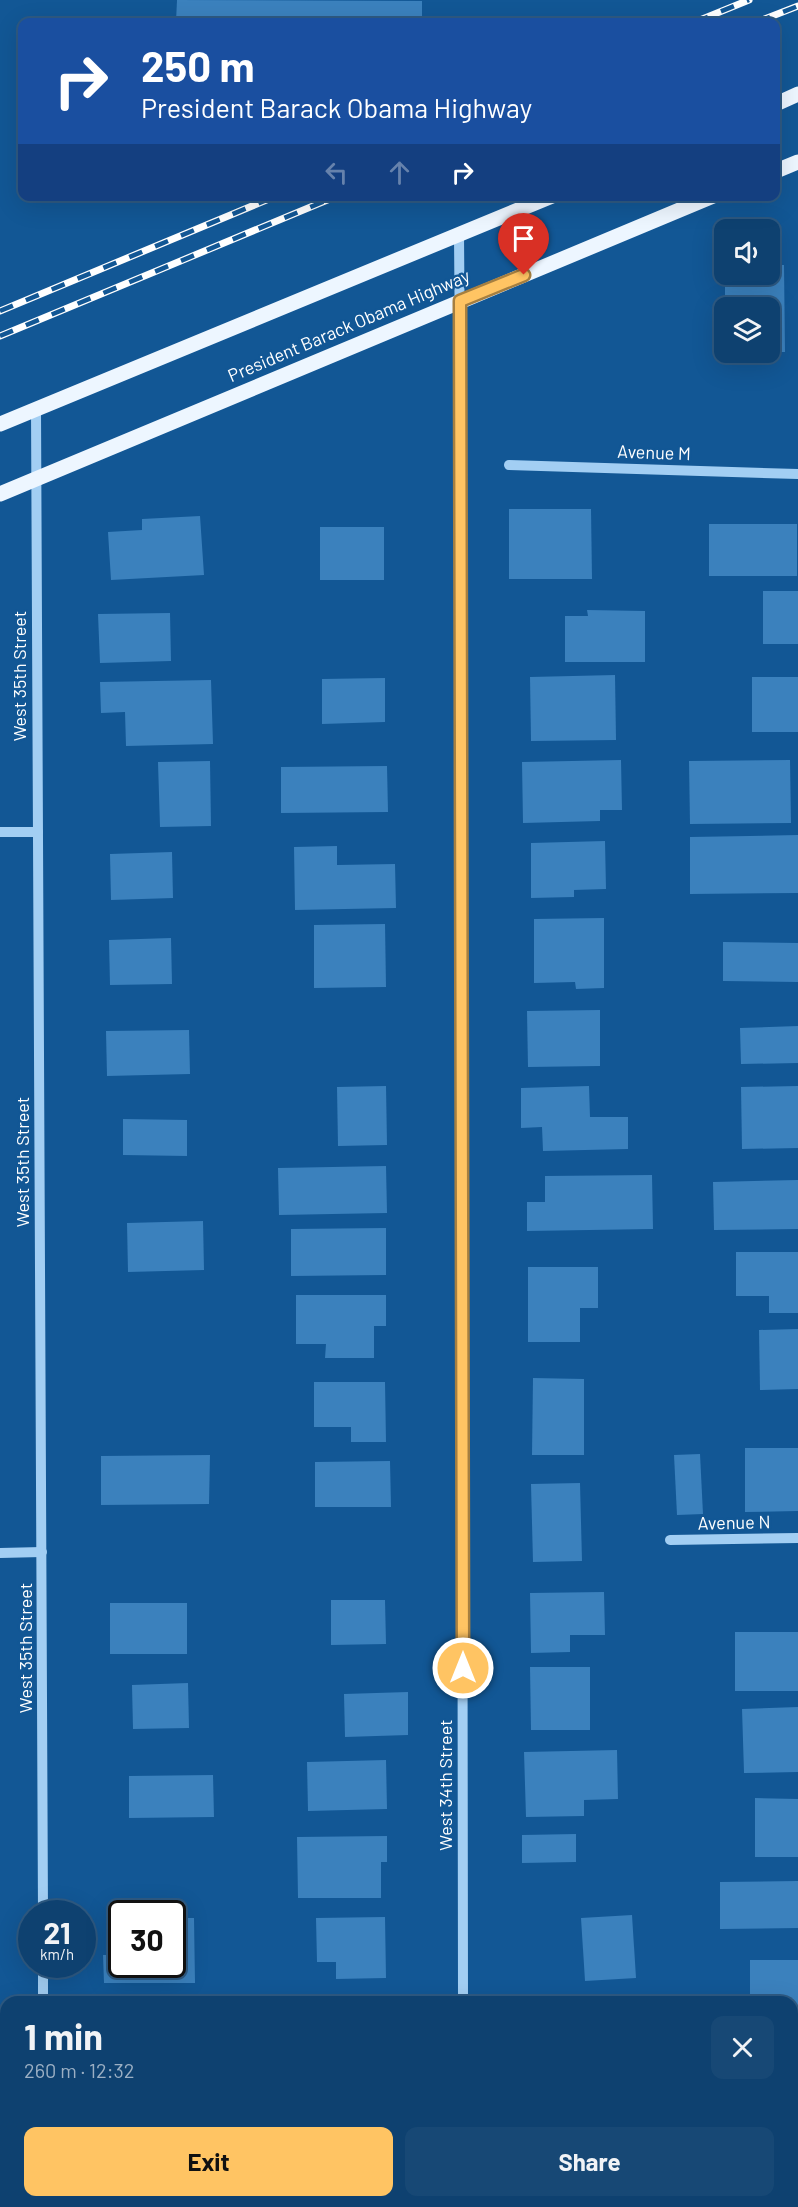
<!DOCTYPE html>
<meta charset="utf-8">
<style>
:root{--surface:#0e4170;--page:#174875;--text:#f1f3f6;--muted:#9bafc3;--line:#2e5a83;--accent:#ffc463}
body{margin:0;font-family:Barlow,sans-serif;background:var(--page);color:var(--text);height:100vh;display:flex;flex-direction:column;font-size:22px;white-space:nowrap}
*{box-sizing:border-box;margin:0}
p{font-size:20px;color:var(--muted)}
.icon{flex:none;width:33px;height:33px;fill:none;stroke:currentColor;stroke-width:2;stroke-linecap:round;stroke-linejoin:round}
.map{position:relative;flex:1;overflow:hidden}
.details{position:absolute;left:0px;top:1996px;width:798px;height:212px;display:flex;flex-direction:column;background:var(--surface);border-radius:18px 18px 0 0;box-shadow:0 6px 24px #0002,0 0 0 2px var(--line)}
.details>*{flex:none}
.banner{position:absolute;left:18px;top:18px;width:762px;height:183px;border-radius:12px;box-shadow:0 6px 24px #0002,0 0 0 2px var(--line);background:#1a4fa0;color:#fff;overflow:hidden}
.tools{position:absolute;left:714px;top:219px;display:grid;gap:12px}
.tools a{display:grid;place-items:center;width:66px;height:66px;border-radius:12px;background:var(--surface);box-shadow:0 6px 24px #0002,0 0 0 2px var(--line);font-size:30px}
.speed{position:absolute;left:18px;top:1900px;display:flex;gap:12px;font-size:30px;font-weight:700;text-align:center}
.speed>*{display:grid;place-content:center;width:78px;height:78px;border-radius:50%;background:var(--surface);box-shadow:0 6px 24px #0002,0 0 0 2px var(--line);line-height:1}
.speed small{font-size:15px;font-weight:400}
.speed .limit{border:3px solid #111;border-radius:9px;background:#fff;color:#111}
.pin{position:absolute;display:grid;place-items:center;width:51px;height:51px;color:#fff;margin:-62px -26px;border-radius:50% 50% 50% 0;rotate:-45deg;box-shadow:0 0 6px #0007}
.pin .icon{rotate:45deg}
.me{position:absolute;width:66px;margin:-33px;rotate:0deg;stroke-linejoin:round;filter:drop-shadow(0 0 4px #0008)}
.turn{display:flex;align-items:center;gap:21px;height:126px;padding:0 24px;font-size:27px}
.turn .icon{width:78px;height:78px;stroke-width:2.5}
.turn b{display:block;font-size:42px;line-height:51px}
.lanes{display:flex;align-items:center;height:57px;padding:0 24px;background:#0003;justify-content:center;gap:30px;direction:ltr}
.lanes .off{opacity:.35}
.round{display:grid;place-items:center;flex:none;width:63px;height:63px;border-radius:12px;background:var(--page)}
.summary{display:flex;align-items:center;justify-content:space-between;height:102px;padding:0 24px}
h1{font-size:36px;font-weight:700;line-height:45px}
.cta{display:flex;gap:12px;margin-top:auto;padding:12px 24px}
.cta a{flex:1;height:69px;border-radius:12px;background:var(--accent);color:#111;font-size:24px;font-weight:700;line-height:69px;text-align:center}
.cta a+a{background:var(--page);color:var(--text)}
.map>svg:first-child{display:block}
.building{fill:#3b81bd}
.lines{fill:none;stroke-linecap:round;stroke-linejoin:round}
.minor{stroke:#a2cef3;stroke-width:10}
.major{stroke:#edf6ff;stroke-width:15}
.rail-casing{stroke:#fff;stroke-width:7}
.rail{stroke:#125795;stroke-width:4.5;stroke-dasharray:14;stroke-linecap:butt}
.route-casing{stroke:#a67f40;stroke-width:15}
.route{stroke:#ffc463;stroke-width:10}
.labels{text-anchor:middle;stroke-width:4.5;stroke-linejoin:round;paint-order:stroke}
.street-label{font-size:18px;fill:#fff;stroke:#125795}
</style>
<div class="map">
<svg width="798" height="2207" viewBox="0 0 798 2207">
<rect width="100%" height="100%" fill="#125795"/>
<g class="building">
<polygon points="177,0 422,1 422,22 176,22"/>
<polygon points="770,265 784,265 785,352 770,352 770,308 725,308 725,274 770,274"/>
<polygon points="509,509 591,509 592,579 509,579"/>
<polygon points="200,516 204,575 111,580 108,532 142,530 142,519"/>
<rect x="709" y="524" width="88" height="52"/>
<rect x="320" y="527" width="64" height="53"/>
<rect x="763" y="591" width="35" height="53"/>
<polygon points="587,610 645,611 645,662 565,662 565,616 588,616"/>
<polygon points="170,613 171,661 100,663 98,614"/>
<polygon points="615,675 616,740 531,741 530,677"/>
<rect x="752" y="677" width="46" height="55"/>
<polygon points="385,678 385,722 322,724 322,679"/>
<polygon points="211,680 213,744 126,746 125,712 101,713 100,682"/>
<polygon points="621,760 622,810 600,810 600,821 523,823 522,762"/>
<polygon points="790,760 791,823 690,824 689,761"/>
<polygon points="210,761 211,826 160,827 158,762"/>
<polygon points="387,766 388,812 281,813 281,767"/>
<polygon points="798,835 798,893 690,894 690,837"/>
<polygon points="605,841 606,889 574,890 574,897 531,898 531,843"/>
<polygon points="337,846 337,865 395,864 396,908 295,910 294,847"/>
<polygon points="172,852 173,898 111,900 110,854"/>
<polygon points="604,918 604,988 576,989 575,982 534,983 534,919"/>
<polygon points="385,924 386,987 314,988 314,925"/>
<polygon points="171,938 172,984 110,985 109,940"/>
<polygon points="723,942 798,943 798,982 723,981"/>
<polygon points="600,1010 600,1066 528,1067 527,1011"/>
<polygon points="798,1026 798,1063 741,1064 740,1028"/>
<polygon points="189,1030 190,1074 107,1076 106,1031"/>
<polygon points="386,1086 387,1145 338,1146 337,1087"/>
<polygon points="589,1086 590,1117 628,1117 628,1149 543,1151 542,1127 521,1128 521,1088"/>
<polygon points="798,1086 798,1148 742,1149 741,1087"/>
<polygon points="123,1119 187,1120 187,1156 123,1155"/>
<polygon points="386,1166 387,1213 279,1215 278,1168"/>
<polygon points="652,1175 653,1229 527,1231 527,1202 545,1202 545,1176"/>
<polygon points="798,1180 798,1229 714,1230 713,1182"/>
<polygon points="203,1221 204,1270 128,1272 127,1223"/>
<polygon points="386,1228 386,1275 291,1276 291,1229"/>
<polygon points="736,1252 798,1252 798,1313 769,1313 769,1296 736,1296"/>
<polygon points="528,1267 598,1267 598,1308 580,1308 580,1342 528,1342"/>
<polygon points="296,1295 386,1295 386,1326 374,1326 374,1358 325,1358 326,1344 296,1344"/>
<polygon points="798,1329 798,1389 760,1390 759,1330"/>
<polygon points="533,1378 584,1379 584,1455 532,1455"/>
<polygon points="314,1382 385,1382 386,1442 351,1442 351,1427 314,1427"/>
<polygon points="745,1448 798,1448 798,1511 745,1512"/>
<polygon points="700,1454 703,1514 677,1515 674,1455"/>
<polygon points="210,1455 209,1504 101,1505 101,1456"/>
<polygon points="390,1461 391,1507 315,1507 315,1462"/>
<polygon points="580,1483 582,1561 533,1562 531,1484"/>
<polygon points="604,1592 605,1635 570,1635 570,1652 531,1653 530,1593"/>
<polygon points="331,1600 385,1600 386,1644 331,1645"/>
<rect x="110" y="1603" width="77" height="51"/>
<rect x="735" y="1632" width="63" height="59"/>
<polygon points="530,1667 590,1667 590,1730 531,1730"/>
<polygon points="188,1683 189,1728 133,1729 132,1685"/>
<polygon points="408,1692 408,1735 345,1737 344,1694"/>
<polygon points="798,1707 798,1772 744,1773 742,1709"/>
<polygon points="617,1750 618,1799 584,1800 584,1816 526,1817 524,1752"/>
<polygon points="386,1760 387,1809 308,1811 307,1762"/>
<polygon points="213,1775 214,1817 129,1818 129,1776"/>
<polygon points="755,1798 798,1799 798,1857 755,1857"/>
<polygon points="576,1834 576,1862 522,1863 522,1835"/>
<polygon points="387,1836 387,1862 381,1862 381,1898 298,1898 297,1837"/>
<polygon points="798,1881 798,1928 720,1929 720,1882"/>
<polygon points="632,1915 636,1978 585,1981 581,1918"/>
<polygon points="385,1917 386,1978 336,1979 336,1962 317,1962 316,1918"/>
<polygon points="172,1918 194,1918 195,1983 104,1983 103,1955 110,1955 110,1919 122,1919 122,1965 172,1965"/>
<polygon points="750,1960 798,1960 798,2020 792,2020 792,2002 750,2002"/>
<polygon points="792,2034 798,2034 798,2100 792,2101"/>
<rect x="792" y="2122" width="6" height="58"/>
<polygon points="792,2198 798,2198 798,2207 739,2207 739,2202 792,2202"/>
</g>
<g class="lines">
<g class="minor">
<polyline points="459,235 461,480 463,2002"/>
<polyline points="36,409 43,1914"/>
<polyline points="509,465 798,474"/>
<polyline points="0,832 38,832"/>
<polyline points="670,1540 798,1538"/>
<polyline points="0,1553 42,1552"/>
<polyline points="43,1965 43,2002"/>
<polyline points="43,2202 43,2207"/>
<polyline points="463,2202 463,2207"/>
</g>
<g class="major">
<polyline points="776,104 798,94"/>
<polyline points="776,171 798,162"/>
<polyline points="0,424 552,196"/>
<polyline points="0,494 713,196"/>
</g>
<defs>
<g id="rail">
<polyline points="695,22 749,0"/>
<polyline points="757,22 798,6"/>
<polyline points="0,311 276,196"/>
<polyline points="0,336 337,196"/>
</g>
</defs>
<use href="#rail" class="rail-casing"/>
<use href="#rail" class="rail"/>
</g>
<g class="lines">
<defs>
<polyline id="route" points="463,1668 460,301 524,275"/>
</defs>
<use href="#route" class="route-casing"/>
<use href="#route" class="route"/>
</g>
<g class="labels">
<g class="street-label">
<text transform="translate(349 326) rotate(-23)" y="6">President Barack Obama Highway</text>
<text transform="translate(654 453) rotate(2)" y="6">Avenue M</text>
<text transform="translate(20 676) rotate(-90)" y="6">West 35th Street</text>
<text transform="translate(23 1162) rotate(-90)" y="6">West 35th Street</text>
<text transform="translate(734 1523) rotate(-1)" y="6">Avenue N</text>
<text transform="translate(26 1648) rotate(-90)" y="6">West 35th Street</text>
<text transform="translate(446 1785) rotate(-90)" y="6">West 34th Street</text>
</g>
</g>
</svg>
<div class="tools">
<a><svg class="icon" aria-label="sound" viewBox="0 0 24 24"><path d="M4 9h4l5-4v14l-5-4H4zM17 9q2 3 0 6"/></svg></a>
<a><svg class="icon" aria-label="layers" viewBox="0 0 24 24"><path d="M12 4l9 5-9 5-9-5zM3 14l9 5 9-5"/></svg></a>
</div>
<div class="speed"><div>21<small>km/h</small></div><div class="limit">30</div></div>
<div class="pin" style="left:524px;top:275px;background:#d93025"><svg class="icon" aria-label="arrive" viewBox="0 0 24 24"><path d="M6 21V4h12l-3 4 3 4H6"/></svg></div>
<svg class="me" style="left:463px;top:1668px" viewBox="-20 -20 40 40"><circle r="17" fill="#ffc463" stroke="#fff" stroke-width="3"/><path d="M0-11L8 9 0 5-8 9z" fill="#fff"/></svg>
<div class="banner">
<div class="turn"><svg class="icon" aria-label="right" viewBox="0 0 24 24"><path d="M7 20v-9h11M14 6l5 5-5 5"/></svg><div><b>250 m</b>President Barack Obama Highway</div></div>
<div class="lanes"><svg class="icon off" aria-label="left" viewBox="0 0 24 24"><path d="M17 20v-9H6M10 6l-5 5 5 5"/></svg><svg class="icon off" aria-label="ahead" viewBox="0 0 24 24"><path d="M12 20V5M6 11l6-6 6 6"/></svg><svg class="icon" aria-label="right" viewBox="0 0 24 24"><path d="M7 20v-9h11M14 6l5 5-5 5"/></svg></div>
</div>
<section class="details">
<div class="summary"><div><h1>1 min</h1><p>260 m · 12:32</p></div><a class="round"><svg class="icon" aria-label="close" viewBox="0 0 24 24"><path d="M6 6l12 12M18 6L6 18"/></svg></a></div>
<div class="cta"><a>Exit</a><a>Share</a></div>
</section>
</div>
